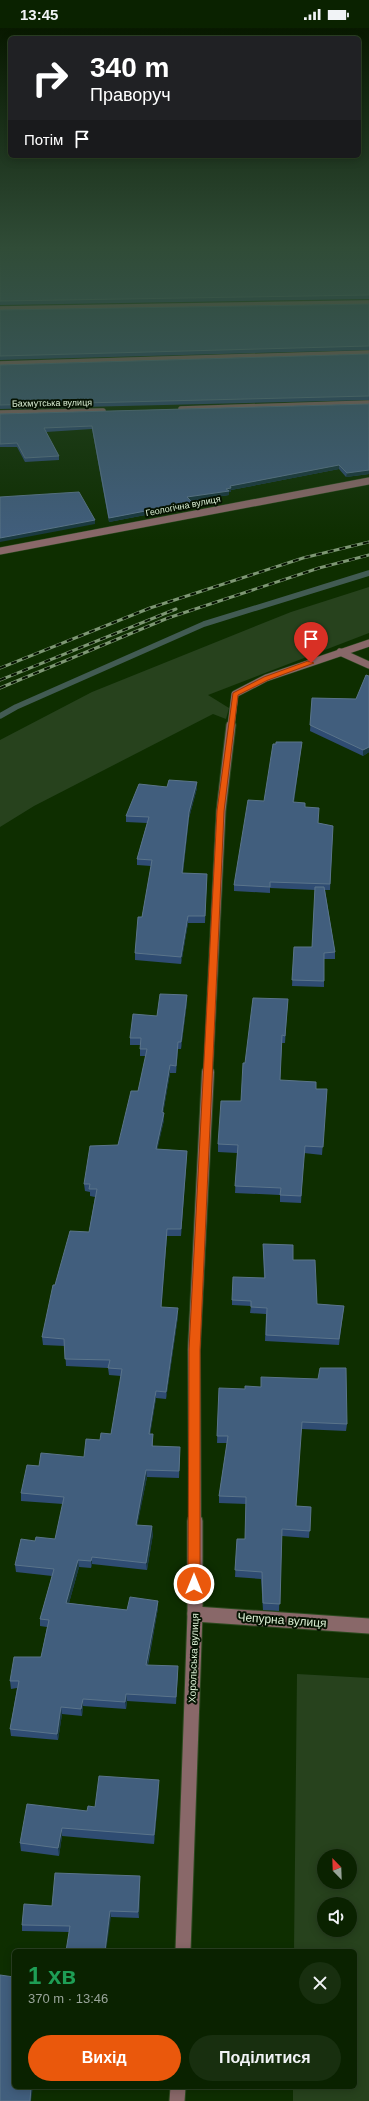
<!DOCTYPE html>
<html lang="uk">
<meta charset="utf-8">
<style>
:root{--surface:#0a2200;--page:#182f0f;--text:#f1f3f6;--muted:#99a499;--line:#2a3f22;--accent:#ea580c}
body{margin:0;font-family:Arial,sans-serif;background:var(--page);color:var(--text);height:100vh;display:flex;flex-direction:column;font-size:15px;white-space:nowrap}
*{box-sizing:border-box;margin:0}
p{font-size:13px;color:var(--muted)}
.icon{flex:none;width:22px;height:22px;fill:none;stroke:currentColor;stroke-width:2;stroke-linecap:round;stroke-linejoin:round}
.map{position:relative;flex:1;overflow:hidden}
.drawer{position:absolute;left:12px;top:1921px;width:345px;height:140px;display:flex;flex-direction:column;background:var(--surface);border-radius:6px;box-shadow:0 2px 10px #0003,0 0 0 1px var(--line)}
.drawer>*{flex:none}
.top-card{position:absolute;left:8px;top:8px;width:353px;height:122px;border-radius:6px;box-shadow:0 2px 10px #0003,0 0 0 1px var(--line);background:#202124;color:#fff;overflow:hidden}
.needle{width:26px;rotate:337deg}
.controls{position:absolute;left:317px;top:1821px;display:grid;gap:8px}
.controls a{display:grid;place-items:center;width:40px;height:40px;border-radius:50%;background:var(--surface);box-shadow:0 2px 10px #0003,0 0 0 1px var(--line);font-size:20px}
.pin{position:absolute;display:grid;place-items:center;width:34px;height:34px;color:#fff;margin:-41px -17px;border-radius:50% 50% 50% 0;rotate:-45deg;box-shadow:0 0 4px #0007}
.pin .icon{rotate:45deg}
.me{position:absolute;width:44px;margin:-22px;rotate:0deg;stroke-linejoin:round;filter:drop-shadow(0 0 3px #0008)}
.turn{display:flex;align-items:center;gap:14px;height:84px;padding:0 16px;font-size:18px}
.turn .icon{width:52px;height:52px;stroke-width:2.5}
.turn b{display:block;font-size:28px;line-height:34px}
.then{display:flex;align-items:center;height:38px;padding:0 16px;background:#0003;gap:8px;font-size:15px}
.round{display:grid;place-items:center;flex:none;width:42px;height:42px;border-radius:21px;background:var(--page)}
.overview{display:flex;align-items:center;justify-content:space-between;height:68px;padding:0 16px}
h1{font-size:24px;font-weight:700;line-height:30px;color:#1e9e55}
.action{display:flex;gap:8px;margin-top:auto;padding:8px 16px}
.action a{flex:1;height:46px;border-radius:24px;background:var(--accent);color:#fff;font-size:16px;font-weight:700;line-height:46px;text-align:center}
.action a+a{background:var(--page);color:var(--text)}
.status{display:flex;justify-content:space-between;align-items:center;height:28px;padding:0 20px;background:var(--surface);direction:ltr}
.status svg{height:11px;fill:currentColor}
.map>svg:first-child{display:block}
.green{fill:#27421d;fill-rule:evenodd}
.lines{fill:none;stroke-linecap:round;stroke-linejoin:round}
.stream{stroke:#425b53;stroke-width:5.5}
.minor-far4-casing{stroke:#2b491e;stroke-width:6}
.minor-far3-casing{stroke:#2b491e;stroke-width:8}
.minor-far2-casing{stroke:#2b491e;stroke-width:11}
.minor-far1-casing{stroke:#2b491e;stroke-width:14}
.minor-casing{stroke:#2b491e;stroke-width:17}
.minor-far4{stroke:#896869;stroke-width:5.5}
.minor-far3{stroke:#896869;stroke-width:7}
.minor-far2{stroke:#896869;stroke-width:9}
.minor-far1{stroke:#896869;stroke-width:12}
.minor{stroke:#896869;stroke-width:15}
.rail-casing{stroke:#7e9774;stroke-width:3}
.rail{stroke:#061302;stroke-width:2;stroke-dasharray:6;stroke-linecap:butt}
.wall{fill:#2f4c72}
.shaded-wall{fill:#1a3940}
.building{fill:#415e7d;stroke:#5a748a}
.route{fill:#ea580c;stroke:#983908}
.labels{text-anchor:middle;stroke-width:4;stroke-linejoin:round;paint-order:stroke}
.far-street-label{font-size:9px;fill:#dbefd4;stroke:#061302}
.street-label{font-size:10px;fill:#dbefd4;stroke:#061302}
.near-street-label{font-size:12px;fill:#dbefd4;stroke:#061302}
</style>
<div class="status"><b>13:45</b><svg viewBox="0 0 49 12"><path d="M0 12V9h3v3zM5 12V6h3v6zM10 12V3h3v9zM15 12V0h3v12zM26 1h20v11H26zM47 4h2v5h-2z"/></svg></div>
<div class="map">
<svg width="369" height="2073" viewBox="0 0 369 2073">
<rect width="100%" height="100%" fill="#0e2e00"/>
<g class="green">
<polygon points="369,559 369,605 208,667 229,680 226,691 213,686 34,778 0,799 0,712 92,664 291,584"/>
<path d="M297,1646L369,1650V2073H293V2059H355V1923H294ZM324,1828H350V1854H324ZM324,1876H350V1902H324Z"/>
</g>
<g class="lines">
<polyline class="stream" points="0,688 16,679 204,596 369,545"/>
<defs>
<g id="minor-far4">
<polyline points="0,281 369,275"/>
<polyline points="0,336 369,325"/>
<polyline points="181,381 369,375"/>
<polyline points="0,385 103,383"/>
</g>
<g id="minor-far3">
<polyline points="0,523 369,453"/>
<polyline points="340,624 369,637"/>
<polyline points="231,698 235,666 266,650 369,615"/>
</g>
<polyline id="minor-far2" points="208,1045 221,783 231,697"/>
<polyline id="minor-far1" points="195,1494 194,1322 208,1044"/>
<g id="minor">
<polyline points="195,1586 369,1598"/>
<polyline points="183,1923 195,1586 195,1493"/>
<polyline points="177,2073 178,2059"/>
</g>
</defs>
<use href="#minor-far4" class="minor-far4-casing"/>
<use href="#minor-far3" class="minor-far3-casing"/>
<use href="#minor-far2" class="minor-far2-casing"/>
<use href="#minor-far1" class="minor-far1-casing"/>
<use href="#minor" class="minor-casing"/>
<use href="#minor-far4" class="minor-far4"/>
<use href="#minor-far3" class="minor-far3"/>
<use href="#minor-far2" class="minor-far2"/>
<use href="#minor-far1" class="minor-far1"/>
<use href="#minor" class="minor"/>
<defs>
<g id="rail">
<polyline points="0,640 150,580 303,530 369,514"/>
<polyline points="0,652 176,581"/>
<polyline points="0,660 168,590 319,540 369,527"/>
</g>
</defs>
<use href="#rail" class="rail-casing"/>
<use href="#rail" class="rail"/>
</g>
<g class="wall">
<polygon points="0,222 369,222 369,271 0,277"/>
<polygon points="369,276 369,322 0,332 0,282"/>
<polygon points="369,326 369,372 0,381 0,337"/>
<polygon points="369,376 369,446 346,449 339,441 231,462 231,464 229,464 229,467 190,473 192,478 109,494 92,401 46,404 59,428 59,432 25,434 17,419 0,419 0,386"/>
<polygon points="369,648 369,724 363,728 310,703 312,670 356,671"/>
<polygon points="302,714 294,774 305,779 318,795 333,798 330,862 325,862 335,924 335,931 324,931 324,959 292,958 294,919 312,919 315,862 270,860 270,865 234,863 234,857 264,773"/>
<polygon points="167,759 197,760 189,790 183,845 207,846 205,895 188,895 181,936 135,932 135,925 142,889 151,838 137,837 137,831 147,795 126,794 126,788"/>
<polygon points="187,967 187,974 181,1021 178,1021 176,1045 170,1045 163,1085 164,1085 164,1092 157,1121 187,1123 181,1208 167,1208 161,1279 178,1288 166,1371 156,1370 150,1406 153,1406 153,1418 180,1427 179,1450 147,1449 137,1497 153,1506 147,1542 92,1536 91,1540 79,1539 69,1575 127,1582 158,1573 158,1580 148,1637 178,1645 176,1676 127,1673 126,1681 83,1678 82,1688 62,1686 58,1712 11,1708 10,1701 17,1660 11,1661 10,1653 41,1629 47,1599 40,1598 40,1591 52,1548 16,1544 15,1537 35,1513 55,1511 63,1476 21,1473 21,1465 39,1438 84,1429 100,1412 111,1406 121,1348 109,1347 108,1340 66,1338 65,1318 43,1317 42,1309 55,1257 89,1204 95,1169 90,1168 90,1164 85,1163 84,1156 118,1117 138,1063 146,1028 140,1028 140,1017 130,1017 130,1010 157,988"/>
<polygon points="288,971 285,1015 282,1015 280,1052 316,1061 327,1061 322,1127 304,1125 301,1175 280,1174 280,1167 235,1165 237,1125 218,1124 218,1116 241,1073 245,1035"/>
<polygon points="263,1216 293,1232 317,1276 344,1278 339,1317 265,1313 266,1286 250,1285 251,1278 232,1277 232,1272 264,1250"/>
<polygon points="219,1360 347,1396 346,1403 301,1401 296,1478 311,1479 309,1510 282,1508 279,1583 263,1582 261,1551 235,1549 237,1511 245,1511 246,1476 219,1475 219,1468 227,1415 217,1415"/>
<polygon points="159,1761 154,1816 62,1808 59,1828 21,1823 20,1815 95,1779"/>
<polygon points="140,1848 139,1890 111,1889 69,1904 22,1903 22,1897 52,1878"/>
</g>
<g class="shaded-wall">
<polygon points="339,437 339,441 231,462 231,464 229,464 229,467 187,473 187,469 226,461 230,458"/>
<polygon points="369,442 369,446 346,449 347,445"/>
<polygon points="192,474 192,478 109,494 109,490"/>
<polygon points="95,492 95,496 0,514 0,510"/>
<polygon points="302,714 301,720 293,780 293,774"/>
<polygon points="369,719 369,724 363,728 363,722"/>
<polygon points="197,754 197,760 189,790 182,852 182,845 189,784"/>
<polygon points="188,888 188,895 181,936 181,929"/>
<polygon points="187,967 187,974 181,1021 181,1014"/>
<polygon points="178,1014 178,1021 176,1045 176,1038"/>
<polygon points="170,1037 170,1045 162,1092 162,1084"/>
<polygon points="164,1085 164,1092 156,1128 156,1121"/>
<polygon points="187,1123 187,1130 181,1208 181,1201"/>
<polygon points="167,1201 167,1208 161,1287 161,1279"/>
<polygon points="178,1280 178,1288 166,1371 166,1364"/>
<polygon points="156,1363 156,1370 149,1414 149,1406"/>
<polygon points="146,1442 147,1449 136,1504 136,1497"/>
<polygon points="152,1498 153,1506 147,1542 146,1535"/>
<polygon points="92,1529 92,1536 91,1540 91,1533"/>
<polygon points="78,1532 79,1539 67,1582 66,1575"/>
<polygon points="158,1573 158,1580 146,1644 146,1637"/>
<polygon points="126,1666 127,1673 126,1681 125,1674"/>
<polygon points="83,1671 83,1678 82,1688 81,1681"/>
<polygon points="61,1679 62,1686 58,1712 57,1706"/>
<polygon points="159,1752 159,1761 154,1816 154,1807"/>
<polygon points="62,1800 62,1808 59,1828 58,1820"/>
<polygon points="140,1848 140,1855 139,1890 138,1884"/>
<polygon points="110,1883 111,1889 106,1923 105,1923"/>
<polygon points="31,2059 33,2059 31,2073 30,2073"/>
</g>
<g class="building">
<polygon points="0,222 369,222 369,267 0,273"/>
<polygon points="369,276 369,318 0,328 0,282"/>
<polygon points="369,326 369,368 0,377 0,337"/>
<polygon points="369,376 369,442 347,445 339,437 230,458 231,460 226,461 229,463 187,469 192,474 109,490 92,398 44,400 59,428 25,430 17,415 0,416 0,386"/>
<polygon points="79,464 95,492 0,510 0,469"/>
<polygon points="366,647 369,648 369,719 363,722 310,697 312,670 356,671"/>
<polygon points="276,714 302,714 293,774 305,775 305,779 319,780 318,795 333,798 330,856 270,854 270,859 234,857 248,772 264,773 273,716 276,716"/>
<polygon points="169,752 197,754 189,784 182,845 207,846 205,888 188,888 181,929 135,925 138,889 142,889 152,832 137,831 149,789 126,788 139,756 167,759"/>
<polygon points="315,859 324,859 335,924 324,925 324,953 292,952 294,919 312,919"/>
<polygon points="160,966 187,967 181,1014 178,1014 176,1038 170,1037 162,1084 164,1085 156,1121 187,1123 181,1201 167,1201 161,1279 178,1280 166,1364 156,1363 149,1406 153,1406 152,1418 180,1419 179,1443 146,1442 136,1497 152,1498 146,1535 92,1529 91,1533 78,1532 66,1575 127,1582 130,1569 158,1573 146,1637 178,1638 176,1669 126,1666 125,1674 83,1671 81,1681 61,1679 57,1706 10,1701 19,1653 10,1653 14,1629 41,1629 49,1592 40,1591 54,1541 15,1537 21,1511 35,1513 36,1509 55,1511 64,1469 21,1465 27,1437 39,1438 41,1425 84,1429 86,1411 100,1412 101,1405 111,1406 122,1341 108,1340 110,1332 65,1331 64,1311 42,1309 53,1257 55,1257 70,1203 89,1204 97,1161 89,1161 90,1156 84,1156 90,1118 118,1117 131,1063 138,1063 147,1021 140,1021 141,1010 130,1010 133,986 157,988"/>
<polygon points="253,970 288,971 285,1008 282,1007 280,1052 316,1054 316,1061 327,1061 323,1119 305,1118 301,1168 280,1167 281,1160 235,1158 238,1117 218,1116 221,1073 241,1073 243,1035 245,1035"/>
<polygon points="263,1216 293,1217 293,1232 315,1232 317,1276 344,1278 339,1311 266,1307 267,1280 251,1279 251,1273 232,1272 233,1249 265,1250"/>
<polygon points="320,1340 346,1340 347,1396 302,1394 296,1478 311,1479 310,1503 282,1501 280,1576 263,1575 262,1544 235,1542 237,1511 245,1511 246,1469 219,1468 228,1408 217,1408 219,1360 245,1361 245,1358 261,1359 261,1349 318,1351"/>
<polygon points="99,1748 159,1752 154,1807 62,1800 58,1820 20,1815 27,1776 87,1783 88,1778 95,1779"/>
<polygon points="55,1845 140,1848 138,1884 110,1883 105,1923 66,1923 70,1898 22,1897 24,1876 52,1878"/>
<polygon points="0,1947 14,1949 14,2059 31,2059 30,2073 0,2073"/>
</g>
<linearGradient id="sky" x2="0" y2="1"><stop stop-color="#081900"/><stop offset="0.43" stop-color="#304c37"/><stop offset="1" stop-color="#304c37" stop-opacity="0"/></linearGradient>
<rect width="369" height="512" fill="url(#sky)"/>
<polygon class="route" points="308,633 314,635 268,652 238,667 224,783 200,1322 200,1556 199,1559 194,1561 190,1559 188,1556 189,1322 217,783 233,665 264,649"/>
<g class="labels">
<g class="far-street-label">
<text transform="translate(52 375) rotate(-1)" y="3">Бахмутська вулиця</text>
<text transform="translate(183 478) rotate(-11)" y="3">Геологічна вулиця</text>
</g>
<g class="street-label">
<text transform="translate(193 1630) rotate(-88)" y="4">Хорольська вулиця</text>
</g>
<g class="near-street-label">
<text transform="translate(282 1592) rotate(4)" y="4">Чепурна вулиця</text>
</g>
</g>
</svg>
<div class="controls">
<a><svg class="needle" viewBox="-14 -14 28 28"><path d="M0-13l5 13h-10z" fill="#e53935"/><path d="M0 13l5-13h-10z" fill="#99a499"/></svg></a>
<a><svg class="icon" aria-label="sound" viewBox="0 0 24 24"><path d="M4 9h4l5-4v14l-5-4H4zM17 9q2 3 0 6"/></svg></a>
</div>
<div class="pin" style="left:311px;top:635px;background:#d93025"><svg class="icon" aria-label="arrive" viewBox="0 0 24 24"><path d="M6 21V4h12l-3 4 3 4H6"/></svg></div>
<svg class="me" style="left:194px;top:1556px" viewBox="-20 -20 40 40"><circle r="17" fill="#ea580c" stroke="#fff" stroke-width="3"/><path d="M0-11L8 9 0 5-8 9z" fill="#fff"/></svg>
<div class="top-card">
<div class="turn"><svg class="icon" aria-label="right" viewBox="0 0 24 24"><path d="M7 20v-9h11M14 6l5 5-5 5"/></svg><div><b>340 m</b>Праворуч</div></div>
<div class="then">Потім<svg class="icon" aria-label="arrive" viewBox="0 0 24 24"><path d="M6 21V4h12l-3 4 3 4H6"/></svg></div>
</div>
<section class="drawer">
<div class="overview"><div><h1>1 хв</h1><p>370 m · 13:46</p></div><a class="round"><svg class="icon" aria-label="close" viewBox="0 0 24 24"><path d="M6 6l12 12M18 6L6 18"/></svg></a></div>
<div class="action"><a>Вихід</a><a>Поділитися</a></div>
</section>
</div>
